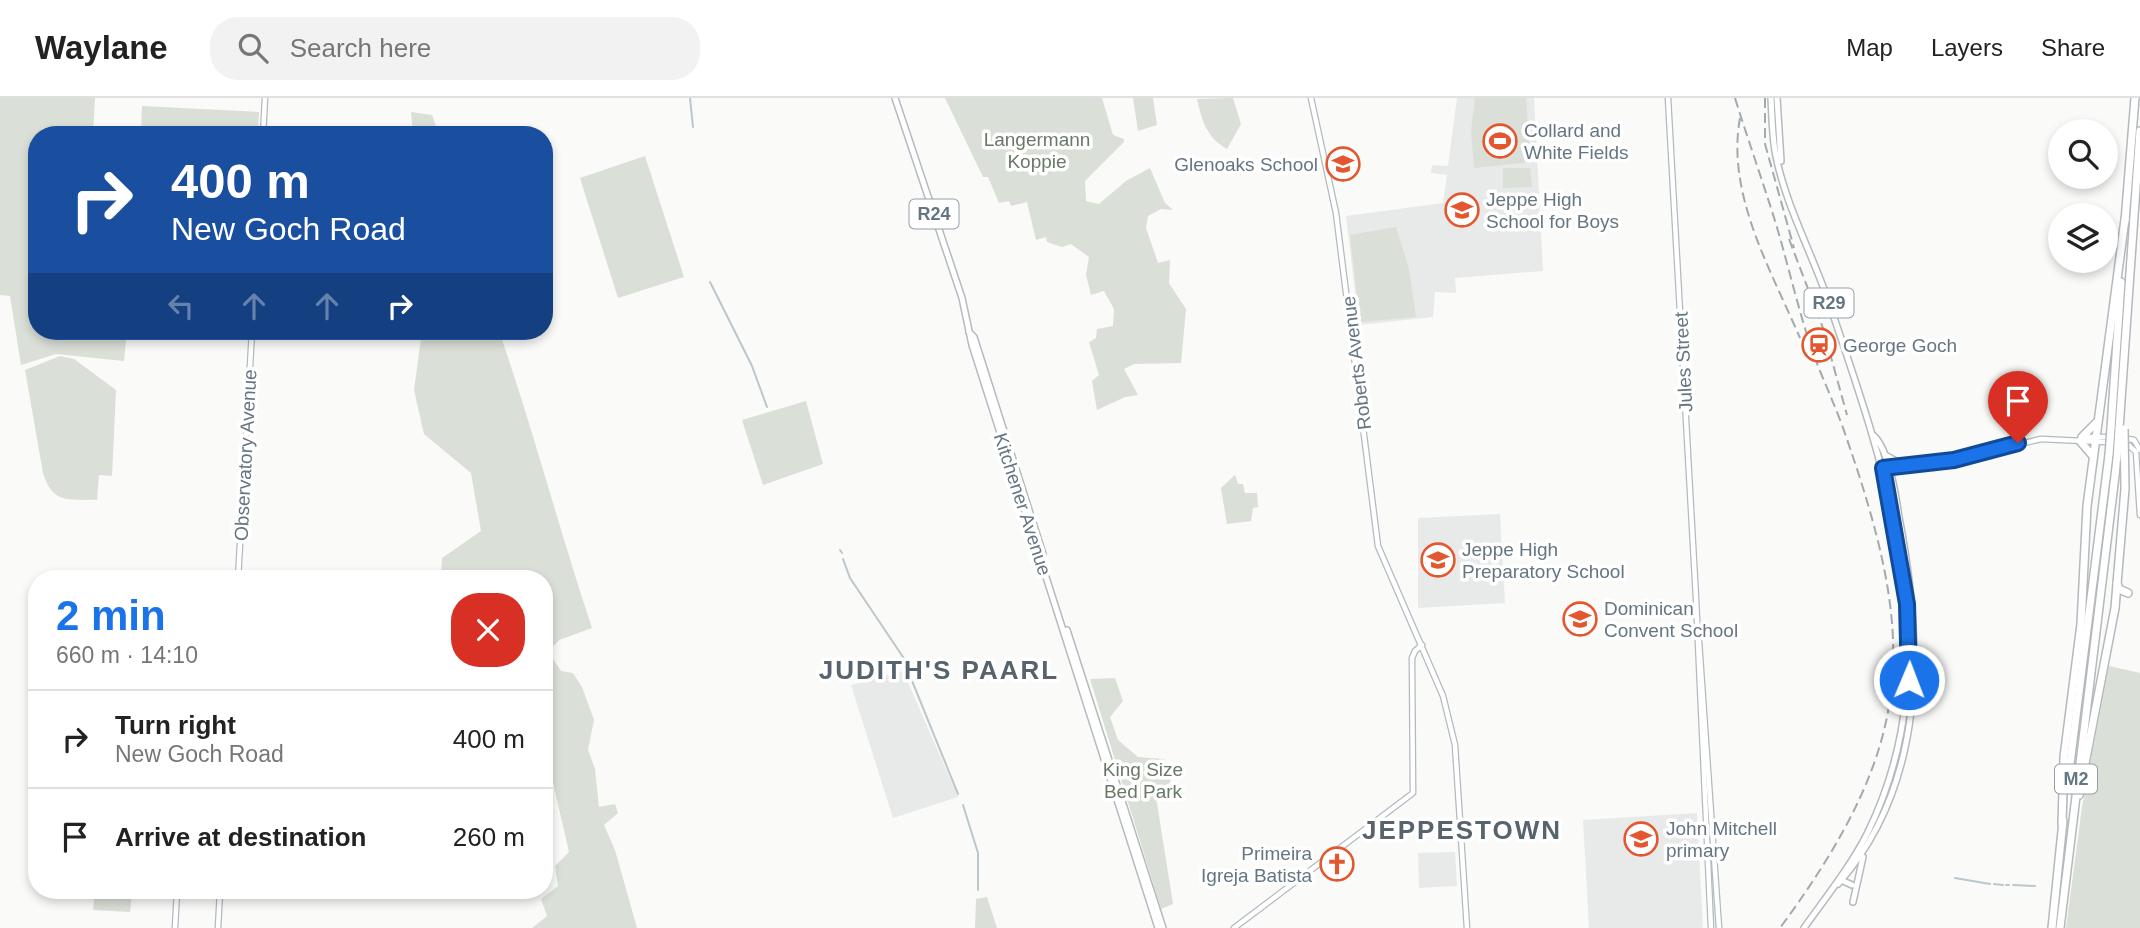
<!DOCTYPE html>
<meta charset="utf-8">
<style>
:root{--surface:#fff;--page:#f2f2f2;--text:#222;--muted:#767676;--line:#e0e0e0;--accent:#1a73e8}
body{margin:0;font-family:Helvetica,sans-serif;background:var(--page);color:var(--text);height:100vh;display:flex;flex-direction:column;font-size:26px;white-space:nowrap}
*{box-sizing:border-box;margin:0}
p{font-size:23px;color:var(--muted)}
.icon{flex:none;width:38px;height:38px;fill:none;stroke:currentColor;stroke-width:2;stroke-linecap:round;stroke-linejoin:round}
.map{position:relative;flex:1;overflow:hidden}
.drawer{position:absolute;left:28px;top:472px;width:525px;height:329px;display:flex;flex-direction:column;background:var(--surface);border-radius:28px;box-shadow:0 4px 10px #0003}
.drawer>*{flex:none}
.banner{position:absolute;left:28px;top:28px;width:525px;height:214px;border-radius:28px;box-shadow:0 4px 10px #0003;background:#1a4fa0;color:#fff;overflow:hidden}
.tools{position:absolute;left:2048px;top:21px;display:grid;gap:14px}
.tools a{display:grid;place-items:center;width:70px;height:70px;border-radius:50%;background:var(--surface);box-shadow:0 4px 10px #0003;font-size:35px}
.pin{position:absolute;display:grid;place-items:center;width:60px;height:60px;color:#fff;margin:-72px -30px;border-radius:50% 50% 50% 0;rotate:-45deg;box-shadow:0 0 7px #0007}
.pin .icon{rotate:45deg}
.me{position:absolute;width:77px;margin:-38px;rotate:1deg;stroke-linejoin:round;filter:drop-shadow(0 0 5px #0008)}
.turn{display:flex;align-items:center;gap:24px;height:147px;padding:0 28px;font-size:32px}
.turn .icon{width:91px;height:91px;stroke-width:2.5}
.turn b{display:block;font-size:49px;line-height:60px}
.lanes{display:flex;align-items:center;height:66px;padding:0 28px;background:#0003;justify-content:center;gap:35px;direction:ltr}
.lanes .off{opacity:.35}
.round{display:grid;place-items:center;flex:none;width:74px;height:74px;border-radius:28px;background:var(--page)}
.headline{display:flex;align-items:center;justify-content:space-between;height:119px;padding:0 28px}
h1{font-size:42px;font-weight:600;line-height:52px;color:var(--accent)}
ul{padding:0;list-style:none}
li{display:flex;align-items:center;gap:21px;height:98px;padding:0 28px;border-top:2px solid var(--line)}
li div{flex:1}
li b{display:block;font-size:26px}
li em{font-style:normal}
header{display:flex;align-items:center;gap:42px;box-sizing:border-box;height:98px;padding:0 35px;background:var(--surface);border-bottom:2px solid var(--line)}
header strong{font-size:33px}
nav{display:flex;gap:38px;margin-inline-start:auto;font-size:24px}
.search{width:490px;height:63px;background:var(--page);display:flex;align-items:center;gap:18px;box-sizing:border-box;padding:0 24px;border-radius:28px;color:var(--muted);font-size:26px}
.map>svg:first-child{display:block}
.built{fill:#e8e9e9}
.green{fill:#dadfd7}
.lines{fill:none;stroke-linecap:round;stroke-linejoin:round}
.stream{stroke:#bbc7cb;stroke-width:2}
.secondary-casing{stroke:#b3babf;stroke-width:7}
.primary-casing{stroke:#b5babe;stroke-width:8}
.motorway-casing{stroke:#b4b9bd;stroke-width:10}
.secondary{stroke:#fff;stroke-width:4.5}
.primary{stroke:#fff;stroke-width:5}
.motorway{stroke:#fff;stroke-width:7}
.rail{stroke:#a2aab0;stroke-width:2;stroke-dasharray:10 5;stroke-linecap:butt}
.motorway-bridge-casing{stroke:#b4b9bd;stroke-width:10;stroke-linecap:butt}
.motorway-bridge{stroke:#fff;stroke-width:7}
.route-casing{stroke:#114b97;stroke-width:18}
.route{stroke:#1a73e8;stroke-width:12}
.labels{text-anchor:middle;stroke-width:7;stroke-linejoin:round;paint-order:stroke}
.shield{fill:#fff;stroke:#939fa8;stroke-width:2}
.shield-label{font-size:18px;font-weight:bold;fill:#657683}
.poi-label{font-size:19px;fill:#657683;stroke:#fff;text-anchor:start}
.park-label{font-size:19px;fill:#687a64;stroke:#fff}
.street-label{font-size:19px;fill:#657683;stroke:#fff}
.district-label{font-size:26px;font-weight:bold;letter-spacing:2px;fill:#57646e;stroke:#fff}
</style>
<header>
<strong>Waylane</strong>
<div class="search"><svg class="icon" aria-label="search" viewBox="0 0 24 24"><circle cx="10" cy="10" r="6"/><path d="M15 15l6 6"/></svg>Search here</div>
<nav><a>Map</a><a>Layers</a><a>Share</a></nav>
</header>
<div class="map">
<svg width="2140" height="830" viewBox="0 0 2140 830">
<rect width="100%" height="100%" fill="#fafaf8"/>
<g class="built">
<polygon points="1457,0 1534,0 1543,173 1455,180 1456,195 1435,194 1433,219 1359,227 1346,118 1443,105 1447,77 1431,75 1432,67 1448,68"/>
<polygon points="1500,416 1505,505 1418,510 1418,420"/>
<polygon points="903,573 958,699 893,720 851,587"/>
<polygon points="1697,715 1703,830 1589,830 1583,722"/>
<polygon points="1455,754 1457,788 1419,790 1418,755"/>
</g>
<g class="green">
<polygon points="0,0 95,0 93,37 37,37 37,233 127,233 124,263 56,256 21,267 10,198 0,197"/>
<polygon points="945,0 1102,0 1113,37 1124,41 1124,44 1085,83 1086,103 1099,106 1126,83 1150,70 1165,105 1173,112 1161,111 1148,118 1146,130 1158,165 1170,162 1169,185 1186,211 1181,265 1134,266 1124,271 1138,297 1125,299 1097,312 1092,283 1099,277 1089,244 1096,240 1097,231 1113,228 1114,211 1104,193 1091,197 1086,177 1089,159 1071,146 1062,149 1047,144 1046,139 1036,142 1027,104 1011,108 1009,103 999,105 988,79 983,79"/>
<polygon points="1133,0 1153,0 1157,27 1138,33"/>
<path d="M1233,0L1241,26L1227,51C1207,40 1202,23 1197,1Z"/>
<polygon points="1475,0 1526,0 1531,64 1474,70 1471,33"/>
<polygon points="142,8 259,14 258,37 167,37 141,33"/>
<polygon points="411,14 432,17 439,37 413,37"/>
<polygon points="645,58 684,179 618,200 580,80"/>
<polygon points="1503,70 1530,70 1532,89 1503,90"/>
<polygon points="1396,129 1409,171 1416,219 1360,224 1350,137"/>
<path d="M422,233H499C533,331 559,431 592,530L559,542L548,554L561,573L573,575L582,589L594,622L588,652L595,671L599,709L615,706L618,715L604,727L615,752L637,830H532L547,818L541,801L558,788L555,768L569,754L546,654L544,481H441L442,460L481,433L471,375L424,336L414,292Z"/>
<path d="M60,258L74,261L116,292L112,378L99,377L97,402C69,401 53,407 43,375L25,272Z"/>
<polygon points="806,303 823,366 763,387 742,322"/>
<polygon points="1235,377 1238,386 1243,386 1245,395 1257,395 1258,409 1253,410 1251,423 1227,426 1221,390"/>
<polygon points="2109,568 2140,575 2140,830 2066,830 2082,709"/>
<polygon points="1115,580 1123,603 1110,619 1118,642 1138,659 1164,661 1171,683 1156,699 1173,806 1161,811 1090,581"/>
<polygon points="95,793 132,793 130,814 93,812"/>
<polygon points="987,799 997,830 975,830 976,801"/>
</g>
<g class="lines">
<g class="stream">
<polyline points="690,0 693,29"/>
<polyline points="710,184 752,268 767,309"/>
<polyline points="840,452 842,455"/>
<polyline points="843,461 850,480 905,562"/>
<polyline points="906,568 958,696"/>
<polyline points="963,707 978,755 978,792"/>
<polyline points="1955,780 1990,786"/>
<polyline points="1994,786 2003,787"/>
<polyline points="2006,787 2009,787"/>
<polyline points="2013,787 2035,788"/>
</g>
<defs>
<g id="secondary">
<polyline points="1311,0 1336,115 1378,448 1443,598 1455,647 1467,830"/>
<polyline points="1668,0 1696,500 1711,830"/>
<polyline points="263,37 265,0"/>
<polyline points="2085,339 2111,339"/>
<polyline points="2123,340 2134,342 2140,352"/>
<polyline points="1887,370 1954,362 2041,341 2126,345 2136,354 2140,417"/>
<polyline points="238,481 252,233"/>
<polyline points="1698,529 1719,830"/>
<polyline points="175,830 177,793"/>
<polyline points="218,830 220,793"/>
<polyline points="1234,830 1413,695 1412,560 1415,553 1422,547"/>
</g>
<g id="primary">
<polyline points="895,0 962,200 972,247 1158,830"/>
<path d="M1771,0C1772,17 1772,35 1775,53C1784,104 1811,153 1828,202C1886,371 1953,560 1868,734C1851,768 1826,799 1804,830"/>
<polyline points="1777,0 1781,63"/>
<polyline points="969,234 974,239 1043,456"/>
<polyline points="1885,357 1905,368"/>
<polyline points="1067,532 1163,830"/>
<polyline points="1841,782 1852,787"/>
<path d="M1838,786C1928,684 1923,544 1899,419C1896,399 1889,352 1874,338"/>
<polyline points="1853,804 1863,759"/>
</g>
<g id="motorway">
<polyline points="2125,123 2135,0"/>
<polyline points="2111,330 2121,184"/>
<polyline points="2119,331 2140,33"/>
<polyline points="2082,339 2096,325"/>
<polyline points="2080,343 2092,357"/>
<polyline points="2117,485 2119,491 2128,495"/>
<polyline points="2067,690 2109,357"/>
<polyline points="2079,697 2115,510 2118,474"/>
<polyline points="2062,726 2064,659 2081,526 2087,408 2125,121"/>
<polyline points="2052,830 2063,723"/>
<polyline points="2060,830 2117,361"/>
</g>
</defs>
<use href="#secondary" class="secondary-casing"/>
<use href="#primary" class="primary-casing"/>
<use href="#motorway" class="motorway-casing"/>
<use href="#secondary" class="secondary"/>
<use href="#primary" class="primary"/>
<use href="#motorway" class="motorway"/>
<g class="rail">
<path d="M1735,0C1748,42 1763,84 1776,126C1789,170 1799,215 1814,258C1823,281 1833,303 1842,327C1918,542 1919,641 1780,830"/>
<polyline points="1765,0 1765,46 1794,150"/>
<path d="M1740,20C1726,96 1771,172 1800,240"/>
<polyline points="1789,141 1823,230 1847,317"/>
</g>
<defs>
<g id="motorway-bridge">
<polyline points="2109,357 2111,330"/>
<polyline points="2117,361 2119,331"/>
<polyline points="2118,474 2125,391 2124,331"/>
</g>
</defs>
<use href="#motorway-bridge" class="motorway-bridge-casing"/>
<use href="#motorway-bridge" class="motorway-bridge"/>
</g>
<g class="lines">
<defs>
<polyline id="route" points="1909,582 1907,506 1883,370 1954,362 2018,345"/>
</defs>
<use href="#route" class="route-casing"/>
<use href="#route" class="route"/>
</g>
<defs>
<symbol id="stadium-ring" viewBox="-11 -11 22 22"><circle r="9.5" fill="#fff" stroke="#e4572e" stroke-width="1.5"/><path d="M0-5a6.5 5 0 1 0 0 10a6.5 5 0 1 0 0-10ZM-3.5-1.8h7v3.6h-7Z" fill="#e4572e"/></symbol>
<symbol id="school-ring" viewBox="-11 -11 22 22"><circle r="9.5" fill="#fff" stroke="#e4572e" stroke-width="1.5"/><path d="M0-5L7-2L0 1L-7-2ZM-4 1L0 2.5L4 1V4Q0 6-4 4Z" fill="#e4572e"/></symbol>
<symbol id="station-ring" viewBox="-11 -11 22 22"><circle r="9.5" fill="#fff" stroke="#e4572e" stroke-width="1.5"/><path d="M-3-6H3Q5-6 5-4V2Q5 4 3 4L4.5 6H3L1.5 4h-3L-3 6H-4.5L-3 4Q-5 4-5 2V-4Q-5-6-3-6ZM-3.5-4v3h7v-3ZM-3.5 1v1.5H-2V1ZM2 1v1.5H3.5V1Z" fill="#e4572e"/></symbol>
<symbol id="church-ring" viewBox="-11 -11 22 22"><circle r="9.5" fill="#fff" stroke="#e4572e" stroke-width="1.5"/><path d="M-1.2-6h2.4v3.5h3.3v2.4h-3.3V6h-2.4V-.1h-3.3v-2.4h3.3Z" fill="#e4572e"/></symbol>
</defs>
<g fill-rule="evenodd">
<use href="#stadium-ring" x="1481" y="24" width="38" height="38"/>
<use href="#school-ring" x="1324" y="47" width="38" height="38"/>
<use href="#school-ring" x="1443" y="93" width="38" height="38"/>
<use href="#station-ring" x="1800" y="228" width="38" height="38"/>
<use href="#school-ring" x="1419" y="443" width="38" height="38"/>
<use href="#school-ring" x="1561" y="502" width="38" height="38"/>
<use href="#school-ring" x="1622" y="722" width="38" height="38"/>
<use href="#church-ring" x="1318" y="747" width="38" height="38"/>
</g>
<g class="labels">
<g class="shield">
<rect x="909.5" y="101.5" width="49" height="29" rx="5"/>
<rect x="1804.5" y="190.5" width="49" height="29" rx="5"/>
<rect x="2055" y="666.5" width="42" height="29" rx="5"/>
</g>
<g class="shield-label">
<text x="934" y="122">R24</text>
<text x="1829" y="211">R29</text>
<text x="2076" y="687">M2</text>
</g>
<g class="poi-label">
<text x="1524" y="39">Collard and<tspan x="1524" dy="22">White Fields</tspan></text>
<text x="1318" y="73" text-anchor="end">Glenoaks School</text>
<text x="1486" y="108">Jeppe High<tspan x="1486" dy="22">School for Boys</tspan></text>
<text x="1843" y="254">George Goch</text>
<text x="1462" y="458">Jeppe High<tspan x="1462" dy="22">Preparatory School</tspan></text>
<text x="1604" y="517">Dominican<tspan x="1604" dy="22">Convent School</tspan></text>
<text x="1666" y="737">John Mitchell<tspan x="1666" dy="22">primary</tspan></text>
<text x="1312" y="762" text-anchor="end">Primeira<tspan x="1312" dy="22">Igreja Batista</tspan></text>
</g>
<g class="park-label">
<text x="1037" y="48">Langermann<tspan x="1037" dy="22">Koppie</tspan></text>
<text x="1143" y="678">King Size<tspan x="1143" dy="22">Bed Park</tspan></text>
</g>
<g class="street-label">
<text transform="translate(1683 264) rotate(-93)" y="7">Jules Street</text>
<text transform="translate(1356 265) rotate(-97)" y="7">Roberts Avenue</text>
<text transform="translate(245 357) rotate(-87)" y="7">Observatory Avenue</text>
<text transform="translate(1023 406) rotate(72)" y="7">Kitchener Avenue</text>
</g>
<g class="district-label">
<text x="939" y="581">JUDITH'S PAARL</text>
<text x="1462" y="741">JEPPESTOWN</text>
</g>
</g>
</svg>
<div class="tools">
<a><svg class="icon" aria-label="search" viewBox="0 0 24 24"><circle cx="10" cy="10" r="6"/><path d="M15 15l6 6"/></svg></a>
<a><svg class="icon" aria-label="layers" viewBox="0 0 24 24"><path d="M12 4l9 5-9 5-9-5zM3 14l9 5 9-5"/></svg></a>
</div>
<div class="pin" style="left:2018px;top:345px;background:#d93025"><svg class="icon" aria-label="arrive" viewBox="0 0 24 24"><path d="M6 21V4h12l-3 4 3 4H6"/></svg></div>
<svg class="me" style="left:1909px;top:582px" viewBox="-20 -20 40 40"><circle r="17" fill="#1a73e8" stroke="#fff" stroke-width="3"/><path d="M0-11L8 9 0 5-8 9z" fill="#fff"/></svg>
<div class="banner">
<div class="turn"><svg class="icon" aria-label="right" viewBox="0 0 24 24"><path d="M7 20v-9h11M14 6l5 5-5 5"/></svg><div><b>400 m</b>New Goch Road</div></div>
<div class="lanes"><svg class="icon off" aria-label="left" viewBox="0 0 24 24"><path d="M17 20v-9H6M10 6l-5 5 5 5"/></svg><svg class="icon off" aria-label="ahead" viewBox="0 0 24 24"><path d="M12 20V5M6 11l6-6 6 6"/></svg><svg class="icon off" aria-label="ahead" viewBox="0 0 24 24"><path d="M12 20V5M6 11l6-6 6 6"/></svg><svg class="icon" aria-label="right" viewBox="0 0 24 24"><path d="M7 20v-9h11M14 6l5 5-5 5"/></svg></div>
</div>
<section class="drawer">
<div class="headline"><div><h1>2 min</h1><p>660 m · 14:10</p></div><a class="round" style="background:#d93025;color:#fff"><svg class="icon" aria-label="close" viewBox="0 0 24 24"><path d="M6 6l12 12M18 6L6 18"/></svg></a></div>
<ul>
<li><svg class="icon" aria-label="right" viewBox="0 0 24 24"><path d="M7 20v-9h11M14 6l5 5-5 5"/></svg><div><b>Turn right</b><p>New Goch Road</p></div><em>400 m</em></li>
<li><svg class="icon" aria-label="arrive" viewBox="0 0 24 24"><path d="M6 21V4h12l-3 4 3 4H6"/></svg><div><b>Arrive at destination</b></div><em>260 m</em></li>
</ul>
</section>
</div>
